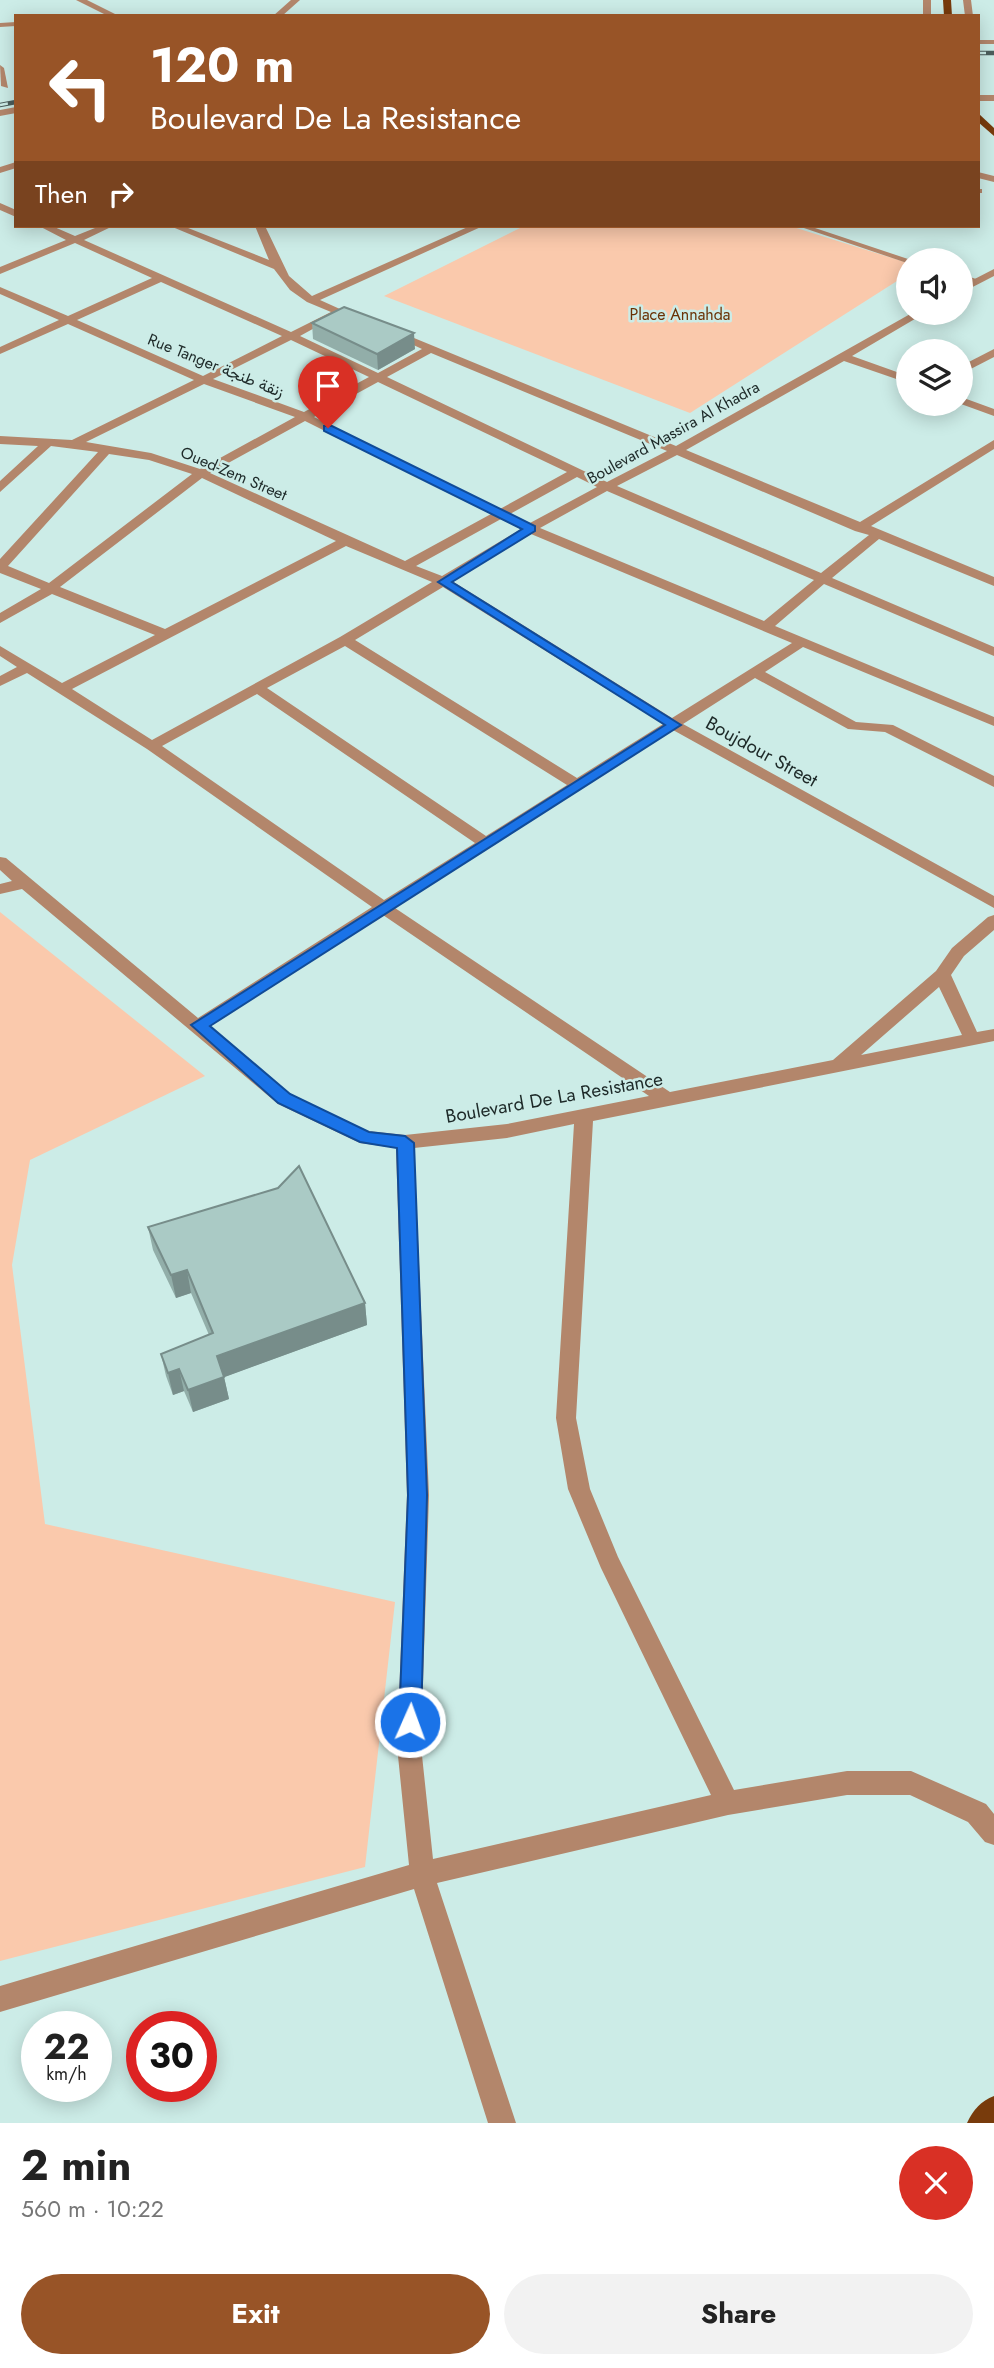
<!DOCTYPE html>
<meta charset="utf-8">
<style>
:root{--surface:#fff;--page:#f2f2f2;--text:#222;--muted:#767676;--accent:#985427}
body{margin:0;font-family:Jost,Vazirmatn,sans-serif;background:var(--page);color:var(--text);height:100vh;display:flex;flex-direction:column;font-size:26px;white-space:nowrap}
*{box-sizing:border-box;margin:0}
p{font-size:23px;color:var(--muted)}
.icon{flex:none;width:38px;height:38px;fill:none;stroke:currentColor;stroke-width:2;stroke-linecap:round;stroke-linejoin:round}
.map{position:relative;height:2123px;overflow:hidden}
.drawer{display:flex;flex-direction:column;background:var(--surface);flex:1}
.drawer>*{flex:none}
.banner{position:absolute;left:14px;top:14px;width:966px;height:214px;border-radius:0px;box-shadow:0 4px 18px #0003;background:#985427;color:#fff;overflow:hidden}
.buttons{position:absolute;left:896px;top:248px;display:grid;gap:14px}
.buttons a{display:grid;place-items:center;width:77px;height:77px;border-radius:50%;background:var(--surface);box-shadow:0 4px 18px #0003;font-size:35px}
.speed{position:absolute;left:21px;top:2011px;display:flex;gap:14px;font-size:35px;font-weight:700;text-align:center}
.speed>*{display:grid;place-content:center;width:91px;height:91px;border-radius:50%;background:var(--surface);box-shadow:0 4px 18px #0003;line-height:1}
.speed small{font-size:18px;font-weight:400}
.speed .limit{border:10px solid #d22;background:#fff;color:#111}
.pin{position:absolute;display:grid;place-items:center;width:60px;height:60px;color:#fff;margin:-72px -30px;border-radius:50% 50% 50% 0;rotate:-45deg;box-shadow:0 0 7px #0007}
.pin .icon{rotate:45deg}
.me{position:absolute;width:77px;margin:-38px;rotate:2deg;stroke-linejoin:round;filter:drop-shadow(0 0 5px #0008)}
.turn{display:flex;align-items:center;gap:24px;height:147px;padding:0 21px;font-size:32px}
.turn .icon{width:91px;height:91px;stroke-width:2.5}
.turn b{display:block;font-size:49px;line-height:60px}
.then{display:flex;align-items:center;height:66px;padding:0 21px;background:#0003;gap:14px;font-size:26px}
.round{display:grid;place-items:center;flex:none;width:74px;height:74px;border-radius:37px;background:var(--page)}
.head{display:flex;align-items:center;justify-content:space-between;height:119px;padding:0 21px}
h1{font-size:42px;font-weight:700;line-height:52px}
.cta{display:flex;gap:14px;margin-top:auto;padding:14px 21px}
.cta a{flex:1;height:80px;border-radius:42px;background:var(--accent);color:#fff;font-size:28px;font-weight:700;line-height:80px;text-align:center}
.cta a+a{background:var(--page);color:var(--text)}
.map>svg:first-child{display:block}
.green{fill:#fac9ac}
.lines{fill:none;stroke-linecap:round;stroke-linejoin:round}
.service{fill:#b3866b;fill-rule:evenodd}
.minor{fill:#b3866b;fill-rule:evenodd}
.primary{fill:#783b0c;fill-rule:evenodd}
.rail-casing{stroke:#4c5e5c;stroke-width:4.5}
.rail{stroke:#ccece7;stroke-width:2.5;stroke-dasharray:8;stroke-linecap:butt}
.wall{fill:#92aea9}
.shaded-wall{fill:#778d8a}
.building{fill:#aacac5;stroke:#778d8a;stroke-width:2}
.route{fill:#1a73e8;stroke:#114b97;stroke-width:2}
.labels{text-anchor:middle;stroke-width:5;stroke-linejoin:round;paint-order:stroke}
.far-park-label{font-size:16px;fill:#6a3205;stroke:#ccece7}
.far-street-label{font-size:16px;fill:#1d2928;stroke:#ccece7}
.street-label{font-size:19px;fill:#1d2928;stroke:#ccece7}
</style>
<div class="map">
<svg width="994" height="2123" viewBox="0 0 994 2123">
<rect width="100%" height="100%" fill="#ccece7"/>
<g class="green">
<polygon points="524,226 790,226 908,263 908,274 690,413 384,296"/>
<polygon points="0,912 205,1076 30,1160 12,1265 45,1524 395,1602 365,1867 0,1961"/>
</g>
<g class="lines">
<g class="service">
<rect x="978" y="189" width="4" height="4"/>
<polygon points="798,226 809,226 914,261 907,263"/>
<polygon points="961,274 979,280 980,282 976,285 961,280"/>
</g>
<g class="minor">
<polygon points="76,0 87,0 117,15 108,16"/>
<polygon points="291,0 300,0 282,16 273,16"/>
<rect x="923" y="0" width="8" height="16"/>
<polygon points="963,0 971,0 973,16 965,16"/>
<polygon points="16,22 16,26 0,27 0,23"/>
<rect x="978" y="40" width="16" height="4"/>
<polygon points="0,65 4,68 8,88 1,86"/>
<rect x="978" y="95" width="16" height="6"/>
<polygon points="16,107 16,113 0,116 0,110"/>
<polygon points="16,162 16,168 0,173 0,167"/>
<polygon points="978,172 994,176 994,182 978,178"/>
<polygon points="0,203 16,210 16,217 0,210"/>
<path d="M39,226H52L75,236L100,226H113L84,240L291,332L331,312L307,302L290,290L274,269L170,226H183L269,260L255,226H265L289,276L312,296L470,226H483L320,300L362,319L357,322L338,315L300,336L378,373L422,349L388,333L397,331L676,446L912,313H925L852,356L908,376V383L844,361L686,450L860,522L994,440V449L871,526L994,577V586L879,539L832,578L994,647V656L824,584L775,626L994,717V726L803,647L765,672L856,722L893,725L994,776V787L885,732L848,729L755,678L683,724L994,896V908L673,730L395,908L670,1092L833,1060L936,971L952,948L988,917L994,915V930L964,956L951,975L977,1032L994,1029V1041L593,1121L576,1418L590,1489L618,1557L734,1790L847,1771H911L986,1804L994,1814V1845L985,1842L968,1822L910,1795H847L728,1815L437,1883L516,2123H488L414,1889L0,2012V1986L409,1865L397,1746L407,1495L396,1148L360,1143L278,1104L22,889L0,894V884L12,881L0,870V857L6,858L198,1018L372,907L147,749L27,673L0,686V676L17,667L0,656V646L62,683L155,635L52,594L0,623V613L41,589L0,573V559L98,452L51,446L0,492V481L38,446L0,444V436L72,440L194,380L68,324L0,354V347L59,320L0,294V287L68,316L152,278L75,243L0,274V267L66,240ZM161,282L282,336L203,376L77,320ZM291,340L369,377L304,412L213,379ZM431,353L667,451L607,482L387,377ZM378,382L567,472L500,509L314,417ZM204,384L295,417L200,469L151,453L86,442ZM305,421L491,514L405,561L210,473ZM109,454L149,460L192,474L49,583L8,566ZM677,455L855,531L869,535L821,573L617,486ZM577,477L597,487L530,523L510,514ZM202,478L336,541L165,629L60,587ZM607,491L814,580L764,621L540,528ZM501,519L521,529L442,576L416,566ZM531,534L792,643L672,718L452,581ZM346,546L432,582L340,637L152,740L72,689ZM443,587L663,724L577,778L355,640ZM345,646L567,785L486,836L267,688ZM257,694L475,843L384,900L162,746ZM383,915L649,1096L507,1124L405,1135L368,1131L290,1094L209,1027ZM939,987L962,1035L861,1055ZM574,1124L556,1418L568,1489L601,1568L711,1795L433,1859L421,1746L429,1495L414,1148L507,1138Z"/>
<polygon points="994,269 994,276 961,293 961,286"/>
<polygon points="994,349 994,357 961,374 961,366"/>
<polygon points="961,397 994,409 994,416 961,404"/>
</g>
<g class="primary">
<polygon points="943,0 951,0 952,16 944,16"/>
<polygon points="978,113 994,128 994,136 978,122"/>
<path d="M994,2096V2123H967C973,2110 981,2101 994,2096Z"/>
</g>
<defs>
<g id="rail">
<polyline points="978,53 994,53"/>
<polyline points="0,105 16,102"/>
</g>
</defs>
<use href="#rail" class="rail-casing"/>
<use href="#rail" class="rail"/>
</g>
<g class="wall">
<polygon points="312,323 415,349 378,370 313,339"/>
<polygon points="148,1227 365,1303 367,1325 224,1377 229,1399 193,1412 184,1391 173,1395 166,1376 161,1354 209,1335 191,1293 176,1298 153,1250"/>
</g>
<g class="shaded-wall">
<polygon points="414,333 415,349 378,370 377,354"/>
<polygon points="187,1270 191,1293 176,1298 171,1275"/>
<polygon points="365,1303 367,1325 222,1378 224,1377 229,1399 193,1412 188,1390 217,1356"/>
<polygon points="179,1369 184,1391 173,1395 168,1373"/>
</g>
<g class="building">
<polygon points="344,307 414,333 377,354 312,323"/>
<polygon points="299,1166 365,1303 217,1356 224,1377 188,1390 179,1369 168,1373 161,1354 213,1333 187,1270 171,1275 148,1227 278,1188"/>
</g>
<polygon class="route" points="324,426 332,426 535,526 535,531 452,582 681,725 210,1026 290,1094 369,1132 405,1136 414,1143 427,1495 421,1722 417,1729 410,1732 402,1729 399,1722 408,1495 397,1148 360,1142 278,1103 191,1025 665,725 438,582 522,529 324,431"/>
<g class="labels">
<g class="far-park-label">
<text x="680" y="320">Place Annahda</text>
</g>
<g class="far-street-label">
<text transform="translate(216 365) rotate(22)" y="6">Rue Tanger زنقة طنجة</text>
<text transform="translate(673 432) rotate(-29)" y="6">Boulevard Massira Al Khadra</text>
<text transform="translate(234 473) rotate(23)" y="6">Oued-Zem Street</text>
</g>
<g class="street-label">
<text transform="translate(762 751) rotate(29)" y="7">Boujdour Street</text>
<text transform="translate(554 1097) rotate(-10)" y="7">Boulevard De La Resistance</text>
</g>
</g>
</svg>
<div class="buttons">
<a><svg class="icon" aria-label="sound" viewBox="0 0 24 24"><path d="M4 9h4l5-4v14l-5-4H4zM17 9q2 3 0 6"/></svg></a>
<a><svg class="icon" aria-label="layers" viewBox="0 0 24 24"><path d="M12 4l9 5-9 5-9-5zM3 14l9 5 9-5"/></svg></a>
</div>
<div class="speed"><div>22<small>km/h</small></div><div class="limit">30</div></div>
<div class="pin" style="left:328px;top:428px;background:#d93025"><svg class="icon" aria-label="arrive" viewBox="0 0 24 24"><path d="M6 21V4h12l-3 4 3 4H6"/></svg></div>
<svg class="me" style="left:410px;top:1722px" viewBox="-20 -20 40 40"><circle r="17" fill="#1a73e8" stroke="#fff" stroke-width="3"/><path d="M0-11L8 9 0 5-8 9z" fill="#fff"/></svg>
<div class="banner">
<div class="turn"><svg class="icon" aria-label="left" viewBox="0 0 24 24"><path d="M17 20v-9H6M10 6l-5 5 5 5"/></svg><div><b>120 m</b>Boulevard De La Resistance</div></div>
<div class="then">Then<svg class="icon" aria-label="right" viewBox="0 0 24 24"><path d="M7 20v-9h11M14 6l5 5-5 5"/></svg></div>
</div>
</div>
<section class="drawer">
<div class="head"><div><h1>2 min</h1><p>560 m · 10:22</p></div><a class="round" style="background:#d93025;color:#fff"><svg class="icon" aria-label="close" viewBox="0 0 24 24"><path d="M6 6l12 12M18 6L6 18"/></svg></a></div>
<div class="cta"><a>Exit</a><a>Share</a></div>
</section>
